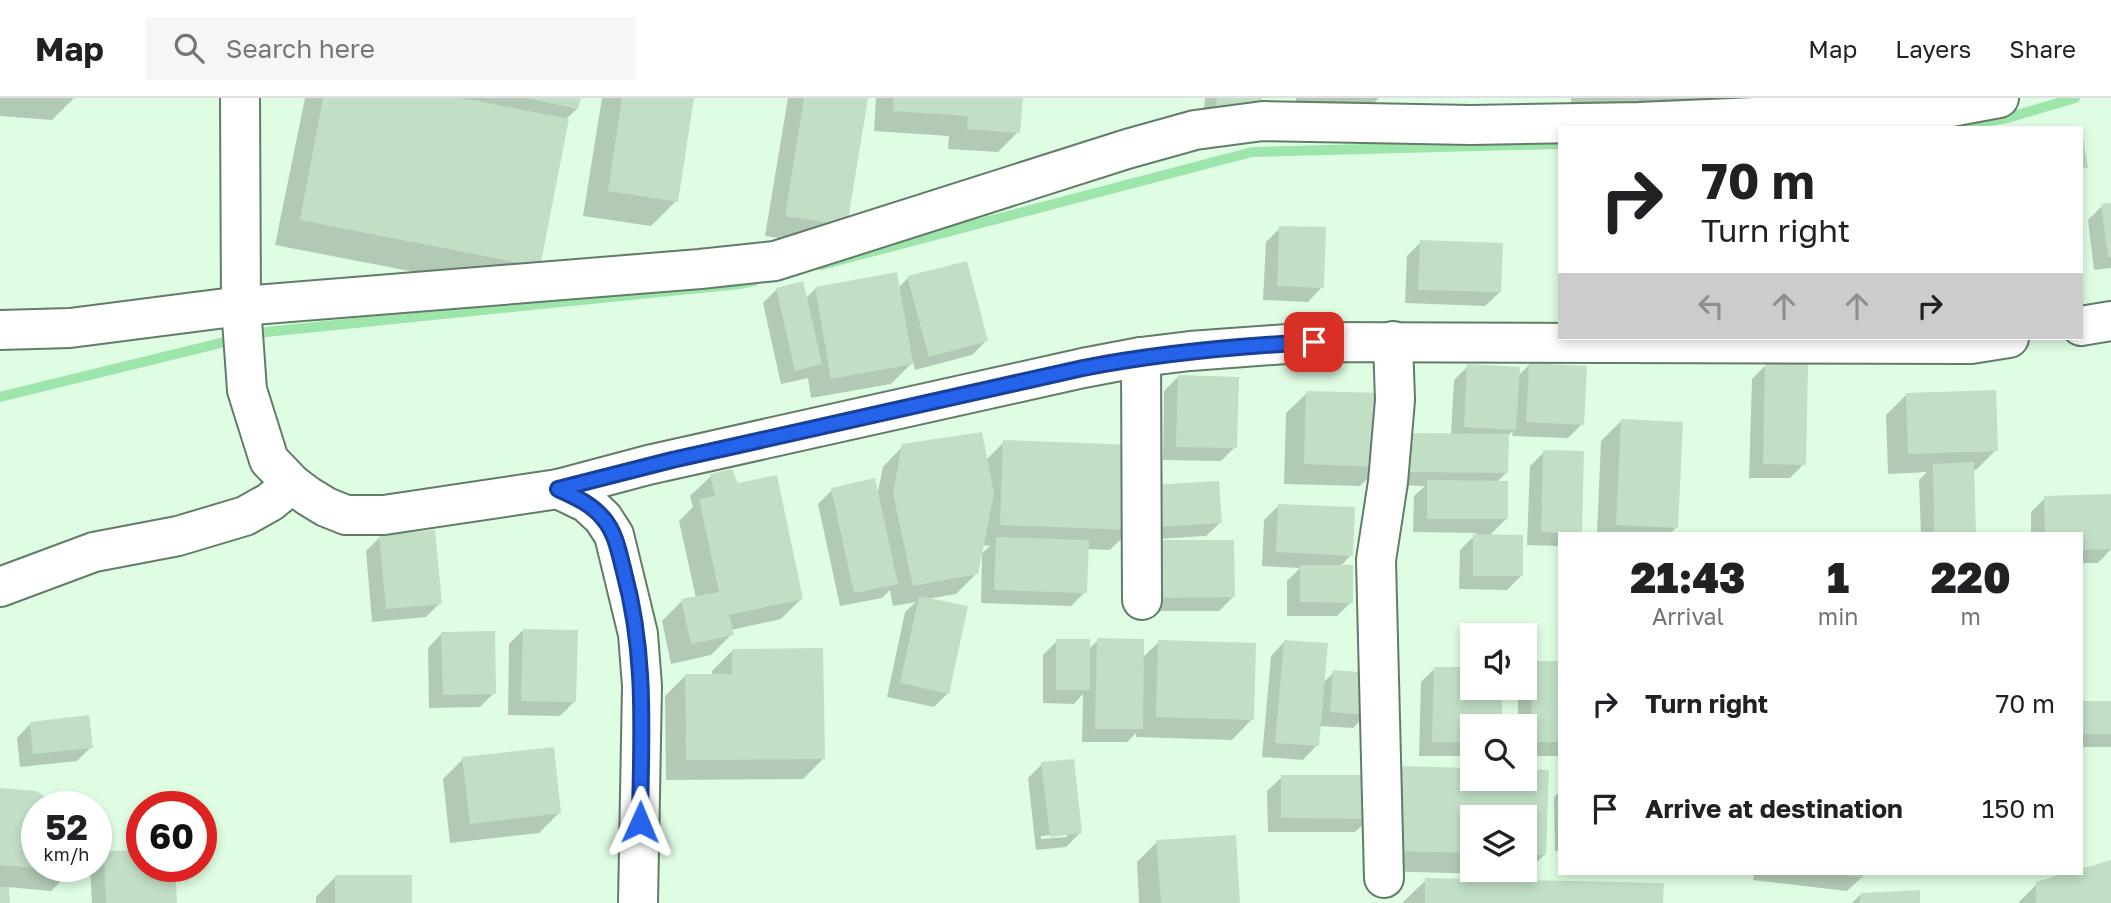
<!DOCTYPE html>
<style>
:root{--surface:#fff;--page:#f6f6f6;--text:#202124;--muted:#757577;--line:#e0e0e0}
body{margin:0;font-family:"Golos Text",sans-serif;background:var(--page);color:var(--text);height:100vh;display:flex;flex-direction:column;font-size:26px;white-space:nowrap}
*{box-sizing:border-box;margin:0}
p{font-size:23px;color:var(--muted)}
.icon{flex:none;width:38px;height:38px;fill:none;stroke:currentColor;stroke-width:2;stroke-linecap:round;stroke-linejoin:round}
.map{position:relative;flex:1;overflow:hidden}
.drawer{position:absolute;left:1558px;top:434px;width:525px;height:343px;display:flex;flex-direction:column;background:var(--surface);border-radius:0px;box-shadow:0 4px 10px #0003}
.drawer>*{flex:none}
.hud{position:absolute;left:1558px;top:28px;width:525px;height:214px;border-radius:0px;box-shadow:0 4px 10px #0003;background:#fff;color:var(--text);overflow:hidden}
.controls{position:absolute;left:1460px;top:525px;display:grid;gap:14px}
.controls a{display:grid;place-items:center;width:77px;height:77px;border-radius:0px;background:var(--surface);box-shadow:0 4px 10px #0003;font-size:35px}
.speed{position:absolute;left:21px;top:693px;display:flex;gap:14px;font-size:35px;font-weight:700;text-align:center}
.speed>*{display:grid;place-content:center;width:91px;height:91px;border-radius:50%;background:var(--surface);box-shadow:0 4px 10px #0003;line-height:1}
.speed small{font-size:18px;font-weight:400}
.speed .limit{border:10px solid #d22;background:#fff;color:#111}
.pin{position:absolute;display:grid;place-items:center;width:60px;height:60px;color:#fff;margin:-30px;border-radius:14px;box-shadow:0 4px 10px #0006}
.me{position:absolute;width:77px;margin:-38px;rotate:1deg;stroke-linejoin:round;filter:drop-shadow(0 0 5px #0008)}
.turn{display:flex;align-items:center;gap:24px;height:147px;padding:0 28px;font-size:32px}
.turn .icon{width:91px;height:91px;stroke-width:2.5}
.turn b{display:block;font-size:49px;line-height:60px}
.lanes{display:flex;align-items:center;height:66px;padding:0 28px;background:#0003;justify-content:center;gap:35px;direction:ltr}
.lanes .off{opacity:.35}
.eta{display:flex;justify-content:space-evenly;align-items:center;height:119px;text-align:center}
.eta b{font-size:42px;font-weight:800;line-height:49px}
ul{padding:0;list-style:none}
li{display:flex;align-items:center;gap:21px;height:105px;padding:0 28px}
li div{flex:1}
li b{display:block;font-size:26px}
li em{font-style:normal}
header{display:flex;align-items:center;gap:42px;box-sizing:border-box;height:98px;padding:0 35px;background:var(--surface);border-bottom:2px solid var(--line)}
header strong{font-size:33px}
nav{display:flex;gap:38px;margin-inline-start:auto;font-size:24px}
.search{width:490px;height:63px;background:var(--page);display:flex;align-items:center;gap:18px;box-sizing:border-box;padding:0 24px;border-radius:0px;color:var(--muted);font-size:26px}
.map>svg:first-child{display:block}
.shadow{fill:#0003;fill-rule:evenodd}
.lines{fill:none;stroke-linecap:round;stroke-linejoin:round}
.stream{stroke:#9de5ab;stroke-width:10}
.building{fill:#c2dfc6}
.street-casing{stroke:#627d67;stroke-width:42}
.primary-casing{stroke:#627d67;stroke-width:42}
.street{stroke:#fff;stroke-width:38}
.primary{stroke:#fff;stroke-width:38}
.route-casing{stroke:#184099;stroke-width:18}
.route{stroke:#2563eb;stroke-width:12}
</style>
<header>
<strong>Map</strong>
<div class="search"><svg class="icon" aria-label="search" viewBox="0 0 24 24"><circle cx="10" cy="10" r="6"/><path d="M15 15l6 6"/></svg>Search here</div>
<nav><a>Map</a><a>Layers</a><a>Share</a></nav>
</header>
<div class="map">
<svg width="2111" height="805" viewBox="0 0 2111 805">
<rect width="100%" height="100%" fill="#dffde3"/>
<g class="shadow">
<polygon points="0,0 74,0 52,22 0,18"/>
<polygon points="305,0 579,0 577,11 567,20 538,168 513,193 275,147"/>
<polygon points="602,0 692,0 676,103 651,128 583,118"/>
<polygon points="788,0 866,0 825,147 765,138"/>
<polygon points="876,0 1021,0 1018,34 998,54 948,51 949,38 874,33"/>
<polygon points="1205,0 1260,0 1203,22"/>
<polygon points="1296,0 1379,0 1367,12 1296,13"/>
<polygon points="1571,0 1706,0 1700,6 1572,15"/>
<polygon points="1714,0 1929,0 1716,28"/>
<polygon points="2111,107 2111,170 2094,172 2088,122 2102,108"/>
<polygon points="1280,130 1322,189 1308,204 1263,202 1266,144"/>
<polygon points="1421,144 1500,194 1485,208 1405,205 1407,158"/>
<polygon points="908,180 986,243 972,257 915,272 913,264 891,286 811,300 808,280 781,286 763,205 777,191 805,201 816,190 898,190"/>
<polygon points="1529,267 1582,326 1568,340 1512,338 1513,333 1507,338 1507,374 1496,385 1506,421 1489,438 1521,478 1507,492 1459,491 1460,452 1477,435 1413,434 1414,398 1425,388 1395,387 1396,351 1451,337 1454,282 1468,268 1517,279"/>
<polygon points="1766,267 1804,366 1790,380 1749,380 1752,281"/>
<polygon points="1179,278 1235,349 1221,363 1163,362 1164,293"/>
<polygon points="1307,295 1380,368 1360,388 1284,386 1286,315"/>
<polygon points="1907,296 1996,352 1976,372 1973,372 1974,436 1921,436 1919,382 1927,374 1888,376 1886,317"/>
<polygon points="1621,323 1676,430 1670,436 1597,436 1601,343"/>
<path d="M1004,344L1130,432L1110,452L1087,451L1085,494L1071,508L981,505L982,458L980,457L977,475L956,496L927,501L948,595L934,609L887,599L905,514L916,504L893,508L890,492L882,500L840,508L818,406L832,392L877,398L883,369L903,348L986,362ZM982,447L990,448L980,457Z"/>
<polygon points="1544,354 1581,434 1559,436 1559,448 1527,447 1530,368"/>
<polygon points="711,378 801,501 781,521 731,532 732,536 711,557 671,566 662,523 682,503 696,500 679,423 693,409 690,398"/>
<polygon points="2111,398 2111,451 2098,465 2081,465 2081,436 2031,436 2031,414 2045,400"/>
<polygon points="1139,403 1221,424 1206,438 1157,441 1233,499 1219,513 1137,513"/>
<polygon points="1278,408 1351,457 1340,469 1351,504 1337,518 1287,518 1287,483 1300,470 1262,468 1264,422"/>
<polygon points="380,439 440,505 426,519 372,524 366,453"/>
<polygon points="523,532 574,604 560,618 508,617 509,546"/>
<polygon points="442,535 494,595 480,609 429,610 428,550"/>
<polygon points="1098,542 1142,560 1159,544 1252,621 1232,642 1136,639 1136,635 1127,644 1082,644 1083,596 1074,606 1043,605 1043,557 1057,543 1088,552"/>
<polygon points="1285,543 1323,585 1334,574 1367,616 1353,630 1319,628 1317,647 1303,662 1262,659 1271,558"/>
<polygon points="733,552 823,661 803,681 666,682 665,598 685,578 712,578 712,573"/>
<polygon points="1532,565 1559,565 1559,658 1524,658 1524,628 1518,628 1518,590 1524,590 1524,573"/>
<polygon points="1435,570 1472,590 1501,590 1500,628 1472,628 1472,658 1419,658 1421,584"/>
<rect x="2081" y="605" width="30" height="44"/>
<polygon points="31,625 91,649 77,663 20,669 17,640"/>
<polygon points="463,661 559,715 539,735 450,745 443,681"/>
<path d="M1042,666L1080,735L1066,749L1036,752L1028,680ZM1067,735V739L1041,741V738Z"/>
<polygon points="1282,679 1370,720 1355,734 1268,734 1267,693"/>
<path d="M1472,681H1524L1545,756L1524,777L1377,773ZM1472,719H1524V772H1472Z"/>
<polygon points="0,692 37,709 37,768 72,768 71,773 51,793 7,789 8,805 0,805"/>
<polygon points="1559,694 1559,753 1555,753 1554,699"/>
<polygon points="1157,744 1238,805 1139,805 1137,764"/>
<polygon points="105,755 142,768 175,805 92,805 90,769 96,768 96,763"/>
<polygon points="2111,763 2111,805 2018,805 2037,786 2081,775 2081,773"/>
<polygon points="1754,775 1862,775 1862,779 1847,793 1753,782"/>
<polygon points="336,778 411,805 316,805 316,799"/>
<polygon points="1426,782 1662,805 1402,805"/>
<polygon points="1860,797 1919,805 1852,805"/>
</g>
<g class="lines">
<g class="stream">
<polyline points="1949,30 2007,20 2075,0"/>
<polyline points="821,167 1252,54 1559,46"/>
<polyline points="0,299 266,234 740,186 754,183"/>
</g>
</g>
<g class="building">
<polygon points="323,0 462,0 569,21 540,169 300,122"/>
<polygon points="527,0 581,0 578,11"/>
<polygon points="622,0 694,0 678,104 608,93"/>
<polygon points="804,0 868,0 847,128 785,118"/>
<polygon points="894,0 1023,0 1020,35 967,31 968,18 893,13"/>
<polygon points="1217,0 1262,0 1261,12 1216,9"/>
<polygon points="2081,29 2088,70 2081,71"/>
<polygon points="2111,105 2111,159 2108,159 2101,106"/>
<polygon points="1279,128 1326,129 1324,190 1277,188"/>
<polygon points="1420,142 1503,145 1501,194 1418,192"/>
<polygon points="967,163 988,243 929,259 907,178"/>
<polygon points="897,174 913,266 831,281 815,189"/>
<polygon points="803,183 822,266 795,273 776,190"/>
<polygon points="1529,265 1587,268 1584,327 1526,324"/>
<polygon points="1765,265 1808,266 1806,367 1763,366"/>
<polygon points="1467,266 1520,269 1516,332 1464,329"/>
<polygon points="1178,277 1239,279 1237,350 1176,349"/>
<polygon points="1996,292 1998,353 1908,356 1906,295"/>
<polygon points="1306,293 1384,295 1382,369 1304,366"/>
<polygon points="1621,321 1683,324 1678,430 1616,427"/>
<polygon points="982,334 994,395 978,476 913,488 893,396 902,346"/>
<polygon points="1409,335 1509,336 1508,375 1408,374"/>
<polygon points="1003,342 1135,347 1132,432 1000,427"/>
<polygon points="1543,352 1584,353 1582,435 1541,434"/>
<polygon points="1974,364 1976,436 1934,436 1933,366"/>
<polygon points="732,371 738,385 777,377 803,501 729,517 734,537 691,546 681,501 719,494 699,401 715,398 710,376"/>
<polygon points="875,380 898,486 854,495 831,390"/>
<polygon points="1427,382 1508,383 1508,421 1427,421"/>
<polygon points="1219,383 1222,425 1155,429 1152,387"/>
<polygon points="2111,396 2111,451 2081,452 2081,436 2045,436 2044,398"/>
<polygon points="1278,406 1355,409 1353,458 1276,454"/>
<polygon points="435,432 442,506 386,511 379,437"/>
<polygon points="1473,436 1523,437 1523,478 1473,478"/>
<polygon points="996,439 1089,442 1087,495 994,492"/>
<polygon points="1150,442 1234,442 1235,499 1150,500"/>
<polygon points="1300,467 1353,467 1353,505 1300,504"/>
<polygon points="919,498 968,508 949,596 900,585"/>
<polygon points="523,531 578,532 576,604 521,603"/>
<polygon points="495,533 496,596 443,597 441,534"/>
<polygon points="1097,540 1144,541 1143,631 1095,631"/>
<rect x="1056" y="541" width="34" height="51"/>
<polygon points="1158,542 1256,545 1254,622 1156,619"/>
<polygon points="1284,542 1328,545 1319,648 1275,645"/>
<polygon points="823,550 825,661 686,662 685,576 732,576 732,551"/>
<polygon points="1532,563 1559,563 1559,644 1531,644"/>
<polygon points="1434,569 1472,569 1472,590 1502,590 1502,628 1472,628 1472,645 1432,644"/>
<polygon points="1333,572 1372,575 1369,617 1330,614"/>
<rect x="2081" y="603" width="30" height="33"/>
<polygon points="89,617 93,650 33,656 30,624"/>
<polygon points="554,649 561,715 470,726 462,659"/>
<polygon points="1074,661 1082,735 1050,739 1041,664"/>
<polygon points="1399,668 1472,670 1472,681 1524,681 1524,671 1549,672 1546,757 1524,757 1524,719 1472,719 1472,755 1396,753"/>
<polygon points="1281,677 1371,677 1371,721 1281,720"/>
<polygon points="0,690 36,693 61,709 37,709 37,770 0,767"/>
<polygon points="1236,737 1240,805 1161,805 1156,742"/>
<polygon points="142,752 142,768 175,768 177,805 106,805 104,753"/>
<polygon points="2111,762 2111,805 2036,805 2036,784 2066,775 2081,775 2081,771"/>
<polygon points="38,768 73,768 73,773 38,770"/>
<polygon points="1841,775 1864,775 1863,780 1841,777"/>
<rect x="335" y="777" width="77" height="28"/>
<polygon points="1425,780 1664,785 1663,805 1425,805"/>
<polygon points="0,789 9,789 10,805 0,805"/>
<polygon points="1920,792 1920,805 1860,805 1860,795"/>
</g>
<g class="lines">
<defs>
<g id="street">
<polyline points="0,232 70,230 241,208 700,171 775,163 1127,51 1195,32 1263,23 1471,27 1639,24 1940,11 1999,0"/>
<polyline points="1141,259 1142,502"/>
<polyline points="0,489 94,454 178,438 245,418 270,404 292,386"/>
<polyline points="1384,780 1376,462 1388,384 1395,302 1393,243"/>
</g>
<g id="primary">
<polyline points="240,0 241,208 247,292 269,362 292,386 308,398 326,409 346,417 384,417 558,391 648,367 1083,270 1141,259 1190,253 1314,244 1971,246 2009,240"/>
<polyline points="2081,228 2111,223"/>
<polyline points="558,391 587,405 603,420 614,437 638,536 642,588 638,805"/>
</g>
</defs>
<use href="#street" class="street-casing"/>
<use href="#primary" class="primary-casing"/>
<use href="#street" class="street"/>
<use href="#primary" class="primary"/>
</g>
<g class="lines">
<defs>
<path id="route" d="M640,724C641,637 647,559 624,474C619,455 616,435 603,420C590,405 575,399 558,391L672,362L1083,270C1159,255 1236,248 1314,244"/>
</defs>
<use href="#route" class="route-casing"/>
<use href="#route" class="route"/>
</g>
</svg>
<div class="controls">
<a><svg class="icon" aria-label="sound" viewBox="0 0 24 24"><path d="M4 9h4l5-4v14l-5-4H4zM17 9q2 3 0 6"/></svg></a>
<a><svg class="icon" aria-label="search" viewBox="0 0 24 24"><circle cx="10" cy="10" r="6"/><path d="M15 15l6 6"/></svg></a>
<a><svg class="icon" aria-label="layers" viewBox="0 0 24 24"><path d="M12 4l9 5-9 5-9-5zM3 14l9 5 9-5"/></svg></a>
</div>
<div class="speed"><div>52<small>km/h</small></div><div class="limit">60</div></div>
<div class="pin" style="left:1314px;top:244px;background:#d93025"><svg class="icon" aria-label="arrive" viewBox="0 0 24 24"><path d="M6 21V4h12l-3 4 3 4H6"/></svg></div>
<svg class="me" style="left:640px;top:724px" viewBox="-20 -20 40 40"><path d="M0-17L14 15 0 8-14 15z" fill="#2563eb" stroke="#fff" stroke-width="4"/></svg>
<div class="hud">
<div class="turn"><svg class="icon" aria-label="right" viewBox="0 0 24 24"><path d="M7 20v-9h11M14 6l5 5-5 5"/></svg><div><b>70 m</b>Turn right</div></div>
<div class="lanes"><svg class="icon off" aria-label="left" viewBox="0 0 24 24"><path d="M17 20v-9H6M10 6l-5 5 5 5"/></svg><svg class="icon off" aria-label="ahead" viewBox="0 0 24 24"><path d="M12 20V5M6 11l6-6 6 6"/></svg><svg class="icon off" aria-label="ahead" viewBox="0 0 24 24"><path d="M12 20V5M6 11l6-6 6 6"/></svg><svg class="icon" aria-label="right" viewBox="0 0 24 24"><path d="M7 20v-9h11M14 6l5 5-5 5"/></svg></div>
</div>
<section class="drawer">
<div class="eta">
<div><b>21:43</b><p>Arrival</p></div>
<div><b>1</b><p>min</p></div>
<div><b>220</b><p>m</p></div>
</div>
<ul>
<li><svg class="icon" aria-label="right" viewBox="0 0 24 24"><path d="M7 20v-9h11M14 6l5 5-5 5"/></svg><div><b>Turn right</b></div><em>70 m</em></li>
<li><svg class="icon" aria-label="arrive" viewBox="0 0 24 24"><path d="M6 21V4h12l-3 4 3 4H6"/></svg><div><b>Arrive at destination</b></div><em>150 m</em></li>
</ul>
</section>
</div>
